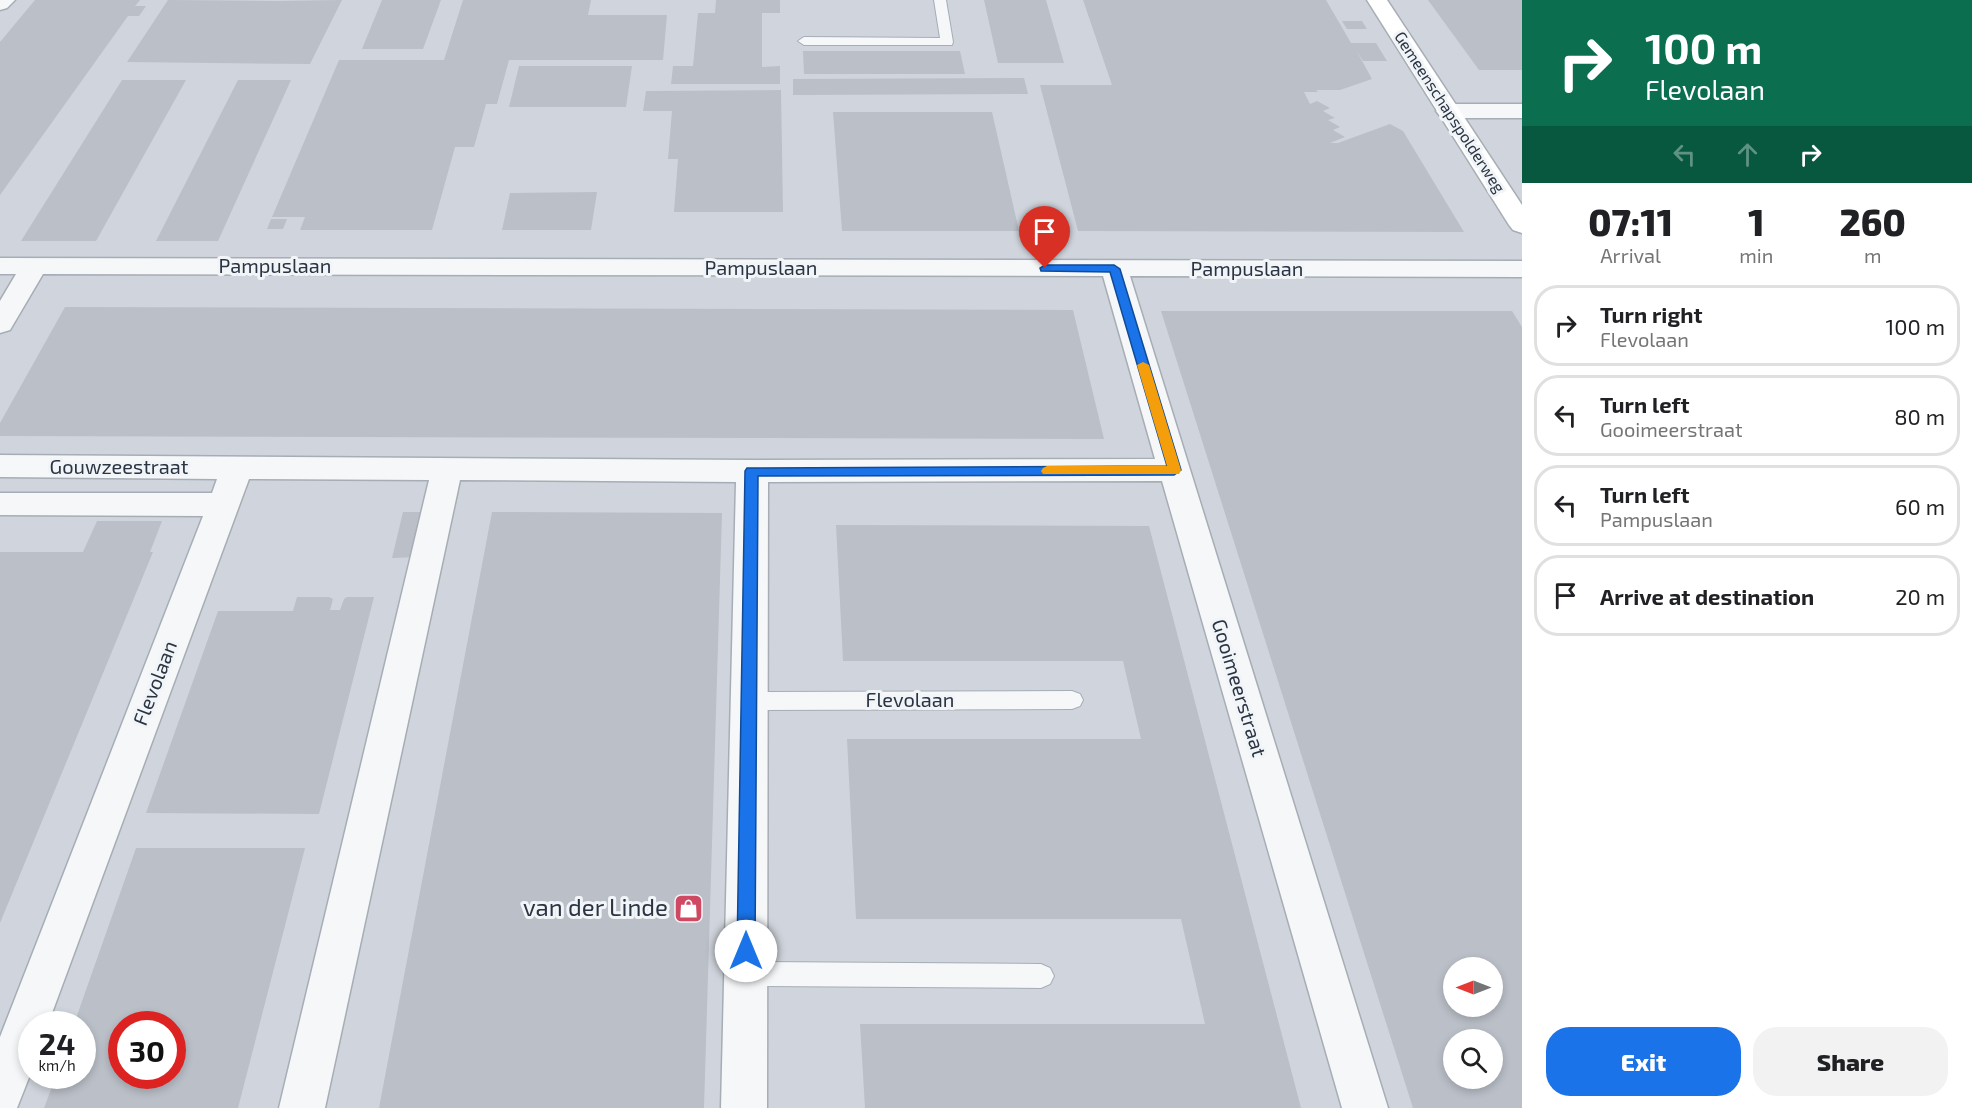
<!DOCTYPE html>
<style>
:root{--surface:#fff;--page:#f2f2f2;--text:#202124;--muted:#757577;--line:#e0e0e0;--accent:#1a73e8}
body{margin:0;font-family:"Exo 2",sans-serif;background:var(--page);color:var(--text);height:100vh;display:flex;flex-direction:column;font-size:22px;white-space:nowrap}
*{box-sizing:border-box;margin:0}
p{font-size:20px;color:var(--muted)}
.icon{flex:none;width:33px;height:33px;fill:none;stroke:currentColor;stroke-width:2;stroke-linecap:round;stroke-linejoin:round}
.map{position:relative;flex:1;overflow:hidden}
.sheet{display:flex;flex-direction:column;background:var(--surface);width:450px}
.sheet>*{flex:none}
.banner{background:#0b6e4f;color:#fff;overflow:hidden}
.needle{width:39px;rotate:270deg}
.controls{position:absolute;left:1443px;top:957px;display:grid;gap:12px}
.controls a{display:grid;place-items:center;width:60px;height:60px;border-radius:50%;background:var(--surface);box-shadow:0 3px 9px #0003;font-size:30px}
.speed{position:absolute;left:18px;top:1011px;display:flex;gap:12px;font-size:30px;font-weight:700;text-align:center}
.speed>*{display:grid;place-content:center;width:78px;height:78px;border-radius:50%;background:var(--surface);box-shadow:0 3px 9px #0003;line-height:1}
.speed small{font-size:15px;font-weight:400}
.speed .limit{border:9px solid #d22;background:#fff;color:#111}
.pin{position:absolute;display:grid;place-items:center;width:51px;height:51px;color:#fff;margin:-62px -26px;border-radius:50% 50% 50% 0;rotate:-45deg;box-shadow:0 0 6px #0007}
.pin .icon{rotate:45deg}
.me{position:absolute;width:66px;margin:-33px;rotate:0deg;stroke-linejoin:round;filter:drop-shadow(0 0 4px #0008)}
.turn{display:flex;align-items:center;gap:21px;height:126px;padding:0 24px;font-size:27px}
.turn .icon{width:78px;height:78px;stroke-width:2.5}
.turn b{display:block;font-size:42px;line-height:51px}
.lanes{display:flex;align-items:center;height:57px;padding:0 24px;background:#0003;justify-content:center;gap:30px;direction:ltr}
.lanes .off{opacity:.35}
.eta{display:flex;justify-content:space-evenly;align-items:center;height:102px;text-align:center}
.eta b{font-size:36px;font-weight:800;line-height:42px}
.primary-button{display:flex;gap:12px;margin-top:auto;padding:12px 24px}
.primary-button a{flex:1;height:69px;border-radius:24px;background:var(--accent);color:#fff;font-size:24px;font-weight:800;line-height:69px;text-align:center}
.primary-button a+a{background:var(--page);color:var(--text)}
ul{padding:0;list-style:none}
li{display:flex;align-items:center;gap:18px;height:81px;margin:0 12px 9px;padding:0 12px;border:3px solid var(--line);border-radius:24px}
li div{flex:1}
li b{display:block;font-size:22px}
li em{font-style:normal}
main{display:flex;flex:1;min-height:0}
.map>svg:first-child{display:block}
.built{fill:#d0d5dd;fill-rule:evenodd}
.building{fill:#babfc8;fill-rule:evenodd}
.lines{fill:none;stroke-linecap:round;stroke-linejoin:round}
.lane-casing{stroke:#a7adb5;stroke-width:2}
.street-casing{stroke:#a7adb5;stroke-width:3}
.secondary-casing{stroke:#a7adb5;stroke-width:3}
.lane{fill:#f5f7f9;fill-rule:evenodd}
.street{fill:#f5f7f9;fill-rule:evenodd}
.secondary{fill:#fff;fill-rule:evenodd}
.route{fill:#1a73e8;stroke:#114b97;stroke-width:1.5}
.slow{fill:#f59e0b}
.labels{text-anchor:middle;stroke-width:6;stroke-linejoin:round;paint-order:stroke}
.far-street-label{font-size:16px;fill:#2a3443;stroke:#f2f5f8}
.street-label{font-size:20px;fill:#2a3443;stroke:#f2f5f8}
.near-poi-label{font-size:24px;fill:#2a3443;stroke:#f2f5f8;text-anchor:end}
</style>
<main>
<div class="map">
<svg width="1522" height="1108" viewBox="0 0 1522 1108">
<rect width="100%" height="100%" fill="#e2e6eb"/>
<path class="built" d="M0,0H1522V1108H0ZM1454,968H1492V1006H1454ZM32,1024H82V1076H32ZM122,1024H172V1076H122ZM1454,1040H1492V1078H1454Z"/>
<g class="building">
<polygon points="35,0 140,0 135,6 146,6 139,16 128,16 0,195 0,42"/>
<polygon points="168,0 276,1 342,0 310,64 127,62"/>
<polygon points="382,0 441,0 423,49 362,49"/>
<polygon points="463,0 591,0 588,15 667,15 663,60 509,60 497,104 486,104 474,147 455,147 432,230 300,230 305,217 272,217 339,60 444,60"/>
<polygon points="716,0 780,0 780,13 762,13 762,67 780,66 780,84 671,84 673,66 693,66 698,13 715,13"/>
<polygon points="984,0 1046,0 1064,63 998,63"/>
<polygon points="1083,0 1326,0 1351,43 1376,43 1387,61 1363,61 1356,50 1372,79 1340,90 1316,90 1318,92 1304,92 1310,104 1317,101 1330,108 1323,111 1335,118 1328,120 1340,127 1333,130 1345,137 1330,143 1338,143 1390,124 1403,131 1464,232 1078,231 1040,85 1112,85"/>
<polygon points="1428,0 1522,0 1522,70 1479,70"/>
<polygon points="1342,21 1362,21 1367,29 1347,29"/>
<polygon points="803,51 960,51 965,74 804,74"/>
<polygon points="519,66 632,66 626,107 509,107"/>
<polygon points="1024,78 1028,94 793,95 793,79"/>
<polygon points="122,80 186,80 96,241 21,241"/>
<polygon points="238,80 291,80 218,241 156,241"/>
<polygon points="781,90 783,212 674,212 678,159 668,159 672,111 643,111 646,91"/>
<polygon points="833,112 992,112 1019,231 842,231"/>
<polygon points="597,192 591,230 502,230 510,193"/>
<polygon points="271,219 287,219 283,229 267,229"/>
<polygon points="65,307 1073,310 1104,439 0,436 0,423"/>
<path d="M1161,311H1512L1522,327V1108H1413ZM1454,968H1492V1006H1454ZM1454,1040H1492V1078H1454Z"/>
<polygon points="403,512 430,512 420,557 392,558"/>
<polygon points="492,512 722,513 704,1108 379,1108"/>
<polygon points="97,521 162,521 150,552 153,552 0,923 0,552 83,552"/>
<polygon points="836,525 1149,526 1301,1108 865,1108 860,1024 1205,1024 1181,919 856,919 847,739 1141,739 1123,661 843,661"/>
<polygon points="297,597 329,597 333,599 330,610 340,610 344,599 347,597 374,597 319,814 146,813 218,611 293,611"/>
<path d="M136,848H305L238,1108H44L56,1076H82V1024H74ZM122,1024H172V1076H122Z"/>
</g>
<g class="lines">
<defs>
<g id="lane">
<polygon points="934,0 946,0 953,42 952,45 804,45 798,41 804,37 940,38"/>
<polygon points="1072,691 1080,694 1083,700 1080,706 1072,709 749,710 741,707 738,701 741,695 749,692"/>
<polygon points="746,962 1041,964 1050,968 1054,976 1050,984 1041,988 746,986 737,982 734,974 737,966"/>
</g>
<g id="street">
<polygon points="0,0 15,0 7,8 0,10"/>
<polygon points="1448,104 1522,104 1522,118 1448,118 1440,116 1436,111 1440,106"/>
<polygon points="0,258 1522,261 1522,277 1130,276 1388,1108 1342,1108 1162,481 768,482 767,1108 721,1108 736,482 460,480 325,1108 279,1108 429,480 249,479 48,1024 32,1024 32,1070 17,1108 0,1108 0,1037 203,516 0,515 0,493 212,493 217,479 0,477 0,455 752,460 1155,459 1103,276 43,274 10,330 0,333 0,301 16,274 0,274"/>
</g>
<polygon id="secondary" points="1367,0 1387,0 1522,205 1522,233 1513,230 1509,225"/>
</defs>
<use href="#lane" class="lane-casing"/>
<use href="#street" class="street-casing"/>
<use href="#secondary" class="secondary-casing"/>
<use href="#lane" class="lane"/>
<use href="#street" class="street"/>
<use href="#secondary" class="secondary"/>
</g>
<polygon class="route" points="1045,265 1114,265 1120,269 1181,470 1174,475 758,476 755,951 752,957 746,960 740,957 737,951 745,471 747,468 1167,466 1110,272 1041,271 1040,268"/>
<polygon class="slow" points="1143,362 1149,365 1181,470 1179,474 1043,474 1041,471 1043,468 1047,466 1167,466 1137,365"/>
<defs>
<symbol id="shop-square" viewBox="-11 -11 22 22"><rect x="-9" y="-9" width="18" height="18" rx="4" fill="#ce4961" stroke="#f2f5f8"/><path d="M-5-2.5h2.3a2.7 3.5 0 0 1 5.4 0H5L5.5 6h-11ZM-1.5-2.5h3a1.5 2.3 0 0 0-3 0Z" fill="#fff"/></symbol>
</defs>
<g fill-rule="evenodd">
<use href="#shop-square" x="672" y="892" width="33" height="33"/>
</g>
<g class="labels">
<g class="far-street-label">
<text transform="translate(1450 112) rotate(57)" y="6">Gemeenschapspolderweg</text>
</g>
<g class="street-label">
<text x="275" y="273">Pampuslaan</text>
<text x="761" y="275">Pampuslaan</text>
<text x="1247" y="276">Pampuslaan</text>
<text x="119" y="474">Gouwzeestraat</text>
<text transform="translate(155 683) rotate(-69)" y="7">Flevolaan</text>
<text transform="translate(1239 688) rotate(73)" y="7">Gooimeerstraat</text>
<text x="910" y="707">Flevolaan</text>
</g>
<g class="near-poi-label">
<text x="668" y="916">van der Linde</text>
</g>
</g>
</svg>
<div class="controls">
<a><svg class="needle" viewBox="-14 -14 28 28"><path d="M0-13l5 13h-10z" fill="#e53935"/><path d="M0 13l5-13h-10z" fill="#757577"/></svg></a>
<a><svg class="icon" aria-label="search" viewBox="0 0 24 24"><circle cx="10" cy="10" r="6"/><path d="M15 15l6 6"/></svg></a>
</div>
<div class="speed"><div>24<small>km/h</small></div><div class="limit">30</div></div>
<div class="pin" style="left:1045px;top:268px;background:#d93025"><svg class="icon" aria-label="arrive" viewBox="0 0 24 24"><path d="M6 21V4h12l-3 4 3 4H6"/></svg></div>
<svg class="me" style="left:746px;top:951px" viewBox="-20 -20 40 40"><circle r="19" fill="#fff"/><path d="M0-13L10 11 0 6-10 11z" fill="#1a73e8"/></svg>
</div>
<section class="sheet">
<div class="banner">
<div class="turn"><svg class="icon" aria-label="right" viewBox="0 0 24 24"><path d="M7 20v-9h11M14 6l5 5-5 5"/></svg><div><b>100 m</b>Flevolaan</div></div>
<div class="lanes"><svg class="icon off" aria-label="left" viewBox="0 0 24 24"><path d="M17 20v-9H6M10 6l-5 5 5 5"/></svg><svg class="icon off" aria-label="ahead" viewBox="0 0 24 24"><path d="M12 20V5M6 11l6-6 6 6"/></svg><svg class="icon" aria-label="right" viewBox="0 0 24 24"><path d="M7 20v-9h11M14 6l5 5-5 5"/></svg></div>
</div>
<div class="eta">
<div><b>07:11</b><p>Arrival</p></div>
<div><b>1</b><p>min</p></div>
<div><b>260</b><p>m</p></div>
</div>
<ul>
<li><svg class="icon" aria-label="right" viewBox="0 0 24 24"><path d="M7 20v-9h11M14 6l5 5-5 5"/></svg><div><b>Turn right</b><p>Flevolaan</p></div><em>100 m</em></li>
<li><svg class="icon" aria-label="left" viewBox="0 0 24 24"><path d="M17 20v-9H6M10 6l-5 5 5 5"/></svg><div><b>Turn left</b><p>Gooimeerstraat</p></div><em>80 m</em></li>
<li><svg class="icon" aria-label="left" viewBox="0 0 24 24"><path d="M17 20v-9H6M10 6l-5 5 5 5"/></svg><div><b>Turn left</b><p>Pampuslaan</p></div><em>60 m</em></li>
<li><svg class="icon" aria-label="arrive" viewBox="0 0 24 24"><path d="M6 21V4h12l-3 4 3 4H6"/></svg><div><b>Arrive at destination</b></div><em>20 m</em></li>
</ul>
<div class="primary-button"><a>Exit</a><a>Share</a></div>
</section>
</main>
